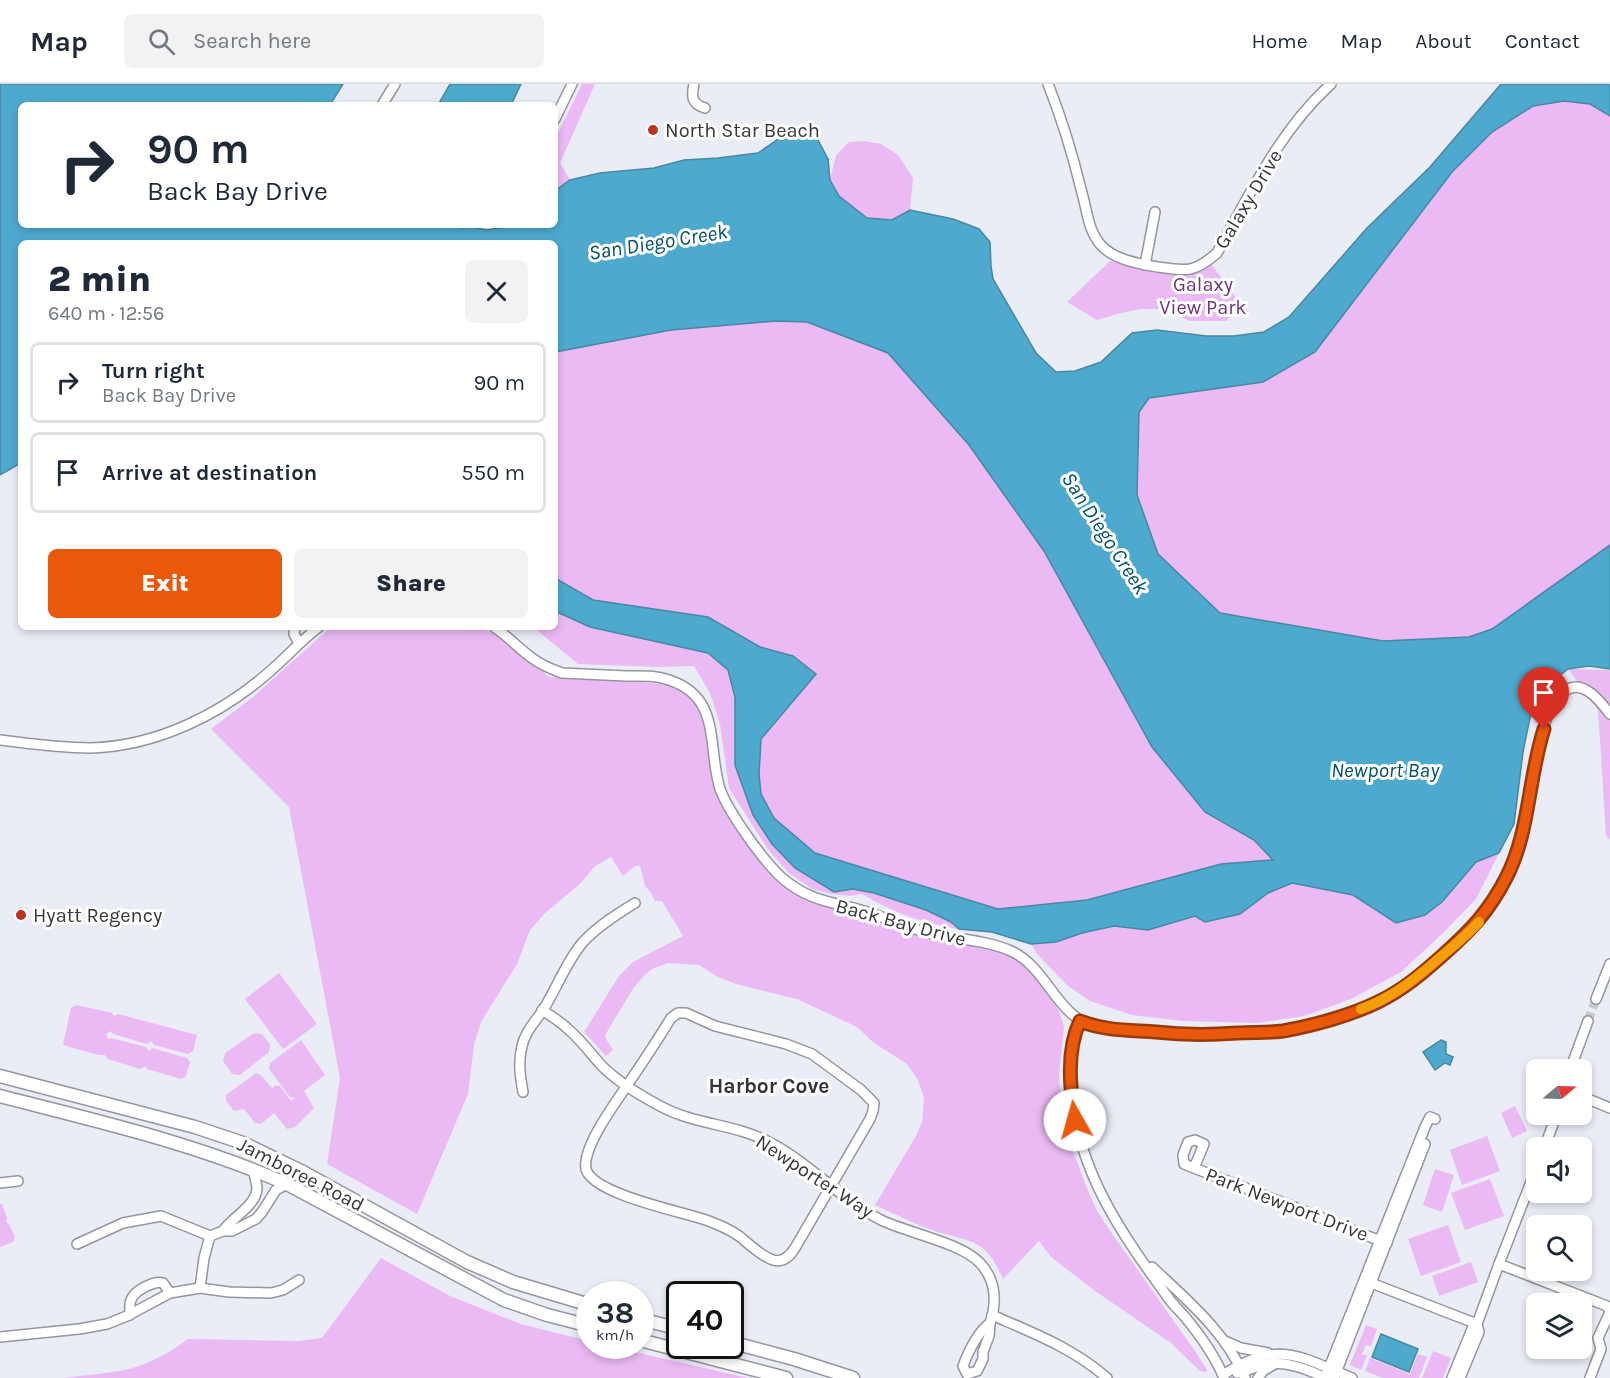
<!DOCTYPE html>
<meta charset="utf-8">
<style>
:root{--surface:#fff;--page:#f2f2f3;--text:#1f2937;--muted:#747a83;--line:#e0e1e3;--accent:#ea580c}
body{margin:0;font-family:Karla,sans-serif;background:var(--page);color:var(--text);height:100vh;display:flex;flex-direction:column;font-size:22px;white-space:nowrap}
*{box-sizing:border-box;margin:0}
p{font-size:20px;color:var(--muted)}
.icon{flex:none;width:33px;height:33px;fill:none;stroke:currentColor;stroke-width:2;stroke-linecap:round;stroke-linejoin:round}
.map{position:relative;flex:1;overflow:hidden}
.panel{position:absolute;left:18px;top:156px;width:540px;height:390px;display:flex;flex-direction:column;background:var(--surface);border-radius:9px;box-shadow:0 3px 9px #0003}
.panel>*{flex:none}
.top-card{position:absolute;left:18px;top:18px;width:540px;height:126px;border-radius:9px;box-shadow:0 3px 9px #0003;background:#fff;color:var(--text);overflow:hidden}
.needle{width:39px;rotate:71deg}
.fabs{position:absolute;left:1526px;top:975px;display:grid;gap:12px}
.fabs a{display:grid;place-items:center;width:66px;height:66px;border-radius:9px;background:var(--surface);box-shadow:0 3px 9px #0003;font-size:30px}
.speed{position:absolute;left:576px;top:1197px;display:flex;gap:12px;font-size:30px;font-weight:700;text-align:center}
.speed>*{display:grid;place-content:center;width:78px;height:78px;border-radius:50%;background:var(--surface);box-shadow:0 3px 9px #0003;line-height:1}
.speed small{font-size:15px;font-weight:400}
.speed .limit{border:3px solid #111;border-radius:9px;background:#fff;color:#111}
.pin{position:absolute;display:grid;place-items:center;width:51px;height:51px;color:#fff;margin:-62px -26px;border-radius:50% 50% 50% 0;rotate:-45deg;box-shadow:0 0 6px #0007}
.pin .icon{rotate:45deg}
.me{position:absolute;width:66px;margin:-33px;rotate:353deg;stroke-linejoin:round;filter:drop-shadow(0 0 4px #0008)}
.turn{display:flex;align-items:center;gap:21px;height:126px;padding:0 30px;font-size:27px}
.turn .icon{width:78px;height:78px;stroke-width:2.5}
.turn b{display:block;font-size:42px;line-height:51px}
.round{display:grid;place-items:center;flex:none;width:63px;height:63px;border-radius:9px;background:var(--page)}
.summary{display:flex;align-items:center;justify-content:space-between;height:102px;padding:0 30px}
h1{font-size:36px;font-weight:800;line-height:45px}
.primary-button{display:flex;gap:12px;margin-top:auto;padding:12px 30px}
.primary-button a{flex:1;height:69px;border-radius:9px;background:var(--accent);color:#fff;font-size:24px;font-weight:800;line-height:69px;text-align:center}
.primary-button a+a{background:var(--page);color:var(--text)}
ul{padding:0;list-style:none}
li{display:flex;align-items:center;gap:18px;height:81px;margin:0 12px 9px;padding:0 18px;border:3px solid var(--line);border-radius:9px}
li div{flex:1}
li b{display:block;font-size:22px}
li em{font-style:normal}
header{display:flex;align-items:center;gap:36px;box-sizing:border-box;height:84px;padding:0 30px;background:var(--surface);border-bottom:2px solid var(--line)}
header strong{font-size:28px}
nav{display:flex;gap:33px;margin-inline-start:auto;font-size:21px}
.search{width:420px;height:54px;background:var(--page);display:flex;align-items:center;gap:15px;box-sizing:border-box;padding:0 21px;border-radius:9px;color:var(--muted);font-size:22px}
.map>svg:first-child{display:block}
.green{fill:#ebbaf5}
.water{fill:#4daace;stroke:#4688a2;stroke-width:1.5}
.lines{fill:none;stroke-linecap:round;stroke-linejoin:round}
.minor-tunnel{stroke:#c6c8d1;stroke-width:9;stroke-dasharray:9 4.5;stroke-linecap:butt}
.minor-casing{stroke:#94969f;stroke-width:12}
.major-casing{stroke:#94969f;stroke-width:15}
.minor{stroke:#fff;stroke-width:9}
.major{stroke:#fff;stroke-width:12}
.route-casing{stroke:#983908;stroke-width:15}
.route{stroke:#ea580c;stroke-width:10}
.slow{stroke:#f59e0b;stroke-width:10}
.poi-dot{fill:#be321d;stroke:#fff;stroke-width:2}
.labels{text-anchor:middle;stroke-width:6;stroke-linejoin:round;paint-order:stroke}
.poi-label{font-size:20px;fill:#37383b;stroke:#fff;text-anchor:start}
.street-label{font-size:20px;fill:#37383b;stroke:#fff}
.park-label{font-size:20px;fill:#71347d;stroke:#fff}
.water-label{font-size:21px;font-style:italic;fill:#00536b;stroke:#fff}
.neighbourhood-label{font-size:21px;font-weight:bold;fill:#32343b;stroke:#fff}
</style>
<header>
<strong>Map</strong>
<div class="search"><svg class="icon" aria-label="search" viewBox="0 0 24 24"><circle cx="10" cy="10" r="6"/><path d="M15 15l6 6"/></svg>Search here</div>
<nav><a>Home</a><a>Map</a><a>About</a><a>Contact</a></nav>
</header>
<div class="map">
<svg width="1610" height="1294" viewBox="0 0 1610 1294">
<rect width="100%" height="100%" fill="#eaecf6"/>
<g class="green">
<polygon points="582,0 595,0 560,79 570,96 555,106 555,55"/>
<polygon points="1564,17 1590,20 1610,32 1610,461 1492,545 1469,553 1383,557 1220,529 1158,470 1137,411 1139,328 1149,314 1263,298 1315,268 1452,88 1492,48 1533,22"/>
<polygon points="864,57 881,60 898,71 913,94 910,126 892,136 867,134 839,112 830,96 836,71 849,58"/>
<polygon points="1110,177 1171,191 1191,189 1212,181 1242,222 1226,237 1190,237 1163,225 1140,225 1117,230 1097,236 1067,218"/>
<polygon points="775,237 807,238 888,269 969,361 1044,467 1152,663 1205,728 1254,756 1274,777 1221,780 1087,816 998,825 815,769 774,734 761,710 759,690 761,655 816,591 793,572 760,563 708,533 593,516 555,494 555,268 671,246"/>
<path d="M555,527L590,543L708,569L728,586L735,613V681L795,784L834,808L853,805L874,809L926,826L951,838L959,845C924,840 892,828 862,810L850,812L831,810L812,805L789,789L769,767L729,704L720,640L710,609L694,582L660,583L578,580L533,543H555Z"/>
<path d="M331,543H482L508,557L523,572L549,593L609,595L660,600L669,602L681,607L691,614L699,624L703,635L715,702L727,728L783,800L795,810L810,819L860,832L916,851L1003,868L1027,881L1050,911L1059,927L1064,943L1059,991L1061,1023L1065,1045L1086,1102L1096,1125L1108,1144L1195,1267L1207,1286L1205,1288L1200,1287L1171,1259L1095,1207L1051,1173L1039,1157L1003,1195C985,1154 973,1159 935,1147C914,1140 895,1130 875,1121L916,1052L922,1038L924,1014L918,996L907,980L874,959L857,943L797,915L736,900L718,893L699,881L668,879L652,885L645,891L634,903L605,951L606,955L613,966L606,972L584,948L619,892L633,878L683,852L662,817H655L650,807L645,802L640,782H635L623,792L611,773L594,783L581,799L544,830L530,846L517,880L481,938L474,961L468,1010L417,1130L327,1080L340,994L289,723L211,645L253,613Z"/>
<polygon points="1568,585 1610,586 1610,756 1606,751 1598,626"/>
<polygon points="1499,769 1476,815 1442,850 1401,888 1351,915 1304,932 1256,939 1183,937 1132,931 1090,917 1068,902 1037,870 1031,860 1056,858 1082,849 1115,842 1148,846 1195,832 1205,838 1240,830 1268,809 1292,799 1353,811 1396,839 1425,831 1442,818 1476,778"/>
<polygon points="279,889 317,940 283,965 245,915"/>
<polygon points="76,921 112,929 114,932 118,930 197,951 193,967 188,970 154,961 151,957 147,960 113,950 111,947 106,950 108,955 111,954 146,963 149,967 152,964 187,974 190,978 186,992 181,995 147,985 146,982 140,985 108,975 105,971 99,971 66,962 63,960 71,924"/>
<polygon points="254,949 262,950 270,960 269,968 240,991 232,990 223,977 225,969"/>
<polygon points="301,956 325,991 304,1007 314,1024 295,1043 287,1045 274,1029 261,1040 255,1039 244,1025 234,1027 226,1017 226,1011 256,989 261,991 272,1004 276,1001 280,1002 291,1017 295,1014 290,1013 269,985 270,979"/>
<polygon points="1515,1022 1527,1047 1512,1054 1501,1029"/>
<polygon points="1487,1052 1500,1087 1462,1101 1450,1066"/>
<polygon points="1435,1085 1454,1091 1442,1128 1423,1121"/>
<polygon points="1490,1095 1504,1132 1465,1146 1451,1109"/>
<polygon points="0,1120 2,1120 7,1134 6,1138 9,1140 15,1153 13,1158 0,1163"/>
<polygon points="1448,1141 1461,1178 1421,1192 1408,1155"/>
<path d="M381,1174L450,1212L521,1240L589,1257L590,1262H608L748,1294H63C84,1291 107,1290 129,1285C149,1280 171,1268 188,1255L298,1257L322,1254Z"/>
<polygon points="1471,1178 1478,1198 1439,1212 1432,1192"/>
<polygon points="1366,1241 1377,1245 1371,1262 1366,1261 1362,1270 1367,1272 1361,1286 1350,1281"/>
<polygon points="1433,1267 1451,1274 1443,1294 1422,1294"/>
<polygon points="1418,1270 1427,1273 1419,1294 1383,1294 1365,1287 1370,1274 1410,1290"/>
</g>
<g class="water">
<polygon points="0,0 343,0 330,21 21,21 21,141 460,141 461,144 472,143 487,146 517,141 555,141 555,107 570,96 600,89 654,84 684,76 718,74 758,69 777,56 801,48 817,54 828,75 830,96 839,112 867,134 892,136 910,126 953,135 979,145 990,158 991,182 993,195 1036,269 1056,288 1075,287 1101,278 1132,249 1157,246 1206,252 1234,252 1264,248 1289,233 1367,144 1430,83 1501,0 1610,0 1610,32 1590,20 1564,17 1533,22 1492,48 1452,88 1315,268 1263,298 1149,314 1139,328 1137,411 1158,470 1220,529 1383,557 1469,553 1492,545 1610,461 1610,585 1589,582 1568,585 1553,597 1532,624 1523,668 1514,740 1499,769 1476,778 1442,818 1425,831 1396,839 1353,811 1292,799 1268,809 1240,830 1205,838 1195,832 1148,846 1114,842 1082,849 1056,858 1031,860 992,848 959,845 951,838 926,826 874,809 853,805 834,808 795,784 772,760 753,731 735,681 735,613 728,586 708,569 590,543 557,528 555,527 555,494 593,516 708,533 760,563 793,572 816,590 761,655 759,690 761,710 774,734 815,769 998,825 1087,816 1221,780 1273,776 1254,756 1205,728 1152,663 1044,467 969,361 888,269 807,238 775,237 671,246 555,268 555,159 21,159 21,379 0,391"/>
<polygon points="450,0 521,0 511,21 438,21"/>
<polygon points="1441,956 1446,958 1446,970 1453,973 1450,981 1445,979 1435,986 1423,968"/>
<polygon points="1381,1250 1418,1265 1409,1288 1372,1273"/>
</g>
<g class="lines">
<polyline class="minor-tunnel" points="1588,937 1596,915"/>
<defs>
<g id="minor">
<path d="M694,0C691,13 692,20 705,24"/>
<path d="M1048,0C1062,35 1073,72 1082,109C1087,126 1088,146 1100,160C1113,176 1140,180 1158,183C1187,187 1194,189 1217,169C1250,110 1280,46 1331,0"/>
<polyline points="382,21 395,0"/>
<polyline points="555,35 572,0"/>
<polyline points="1145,181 1155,128"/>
<polyline points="295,543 294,550 299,559"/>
<path d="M494,543C508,552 518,564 532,574C541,581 551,585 562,589C583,590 605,591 626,592C641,592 655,591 669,596C722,613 707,663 720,705C729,729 762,775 781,793C813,821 837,817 873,830C894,837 913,846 934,850C958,855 989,857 1011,867C1047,883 1056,932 1095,943C1111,947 1128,946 1145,947C1156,948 1168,950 1180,951C1202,951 1223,950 1245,949C1262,948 1278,948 1295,945C1322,939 1352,931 1377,919C1399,908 1417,894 1435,878C1450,865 1465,853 1478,839C1499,815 1516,781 1523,750C1531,712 1535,642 1559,612C1579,590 1598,614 1610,630"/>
<path d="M0,656C30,660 60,664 91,664C156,662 220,631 268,589C286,574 300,557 319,543"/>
<polyline points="1596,915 1610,880"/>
<path d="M542,926C551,932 561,938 568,945C581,956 591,970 602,982C619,999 641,1012 662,1023C696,1041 735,1040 769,1058C810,1079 840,1115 881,1136C908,1149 962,1159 980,1179C996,1196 997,1218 990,1239"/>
<path d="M678,929H686L715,942L786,960L812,970L861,1006L874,1019L873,1027L870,1035L795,1164C790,1172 783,1179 773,1176C762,1173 748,1159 739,1152C729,1145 717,1140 706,1136C683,1128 592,1110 586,1085C582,1063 616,1018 628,1000C643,978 657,957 671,934Z"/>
<path d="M1080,937C1069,958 1070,985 1072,1009C1078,1088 1122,1150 1167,1212C1172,1220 1179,1226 1185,1233C1200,1251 1215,1272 1224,1294"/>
<polyline points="1570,986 1588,937"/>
<path d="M523,1008C520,992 518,978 522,962C525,948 535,938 543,926C557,904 566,878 583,858C598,842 617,830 635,819"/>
<polyline points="1581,1012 1610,1024"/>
<polyline points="1544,1064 1557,1030"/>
<polyline points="1194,1084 1204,1060 1195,1056 1188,1058 1183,1071 1184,1080 1194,1084 1373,1154 1387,1159"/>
<polyline points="0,1099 18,1097"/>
<path d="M223,1147C232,1133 255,1123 257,1105C257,1099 254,1091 253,1085"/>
<polyline points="77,1160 123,1139 161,1132 210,1152"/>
<polyline points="1499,1180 1607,1222 1609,1225"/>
<path d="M1152,1183C1187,1216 1226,1248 1245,1294"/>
<polyline points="1366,1197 1477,1240"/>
<polyline points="200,1204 204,1174 210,1152 223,1147 232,1147 256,1135 262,1128 276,1106 287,1100"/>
<path d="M130,1231C130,1226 129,1220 131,1216C134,1207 154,1196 163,1199L170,1209"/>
<path d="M992,1231C1033,1249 1073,1264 1107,1294"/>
<path d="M990,1239L989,1252L983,1268V1275L977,1287L967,1290L963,1282C969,1266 977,1249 990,1239Z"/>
<polyline points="0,1253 79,1245 107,1240 127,1232 170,1209 200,1204 229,1208 271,1209 283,1206 299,1196"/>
<polyline points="1225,1257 1241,1264 1268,1269"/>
<path d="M1237,1289C1247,1288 1255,1282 1265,1280C1287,1277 1307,1285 1326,1294"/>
<path d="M1223,1291C1278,1255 1298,1272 1352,1294"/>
<polyline points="1258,1294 1263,1287 1273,1281"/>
<polyline points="1325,1294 1425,1043 1430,1033 1435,1035"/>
<polyline points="1334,1294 1425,1060"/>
<polyline points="1452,1294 1472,1245 1477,1240 1499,1180 1536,1085"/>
<polyline points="1460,1294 1479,1248 1477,1240"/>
<polyline points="1590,1294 1601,1265 1598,1254 1610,1228 1609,1225"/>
</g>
<g id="major">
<polyline points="0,992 195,1043 243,1059 303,1088 467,1178 513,1198 590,1221"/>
<path d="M0,1012C96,1037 195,1059 287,1100L504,1216L547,1231L590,1242"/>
<polyline points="640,1235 680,1245"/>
<polyline points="640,1256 786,1294"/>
<polyline points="730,1258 794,1275 853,1294"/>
</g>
</defs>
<use href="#minor" class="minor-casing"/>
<use href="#major" class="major-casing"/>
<use href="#minor" class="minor"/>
<use href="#major" class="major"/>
</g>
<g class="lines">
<defs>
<path id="route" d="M1075,1036C1070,1005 1066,966 1080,937C1105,947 1130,946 1156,948C1183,951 1210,951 1237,949C1252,948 1268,949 1283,947C1312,942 1352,931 1378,918C1403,906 1423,889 1444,870C1471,846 1489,827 1506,794C1530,748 1528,694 1544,645"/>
</defs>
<use href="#route" class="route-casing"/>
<use href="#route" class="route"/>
<path class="slow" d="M1361,925C1393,914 1419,892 1444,870C1456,860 1468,850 1479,838"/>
</g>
<g class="poi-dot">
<circle cx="653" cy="46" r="6"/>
<circle cx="21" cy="831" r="6"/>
</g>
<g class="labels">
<g class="poi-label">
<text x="665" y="53">North Star Beach</text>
<text x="33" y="838">Hyatt Regency</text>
</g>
<g class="street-label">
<text transform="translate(1248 115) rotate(-59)" y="7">Galaxy Drive</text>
<text transform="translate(901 838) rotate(15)" y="7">Back Bay Drive</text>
<text transform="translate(301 1090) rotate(27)" y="7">Jamboree Road</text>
<text transform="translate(815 1092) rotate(33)" y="7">Newporter Way</text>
<text transform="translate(1287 1120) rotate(21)" y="7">Park Newport Drive</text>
</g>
<g class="park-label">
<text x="1203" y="207">Galaxy<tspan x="1203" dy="23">View Park</tspan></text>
</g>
<g class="water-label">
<text transform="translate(658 158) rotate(-9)" y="7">San Diego Creek</text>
<text transform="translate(1105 449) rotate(57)" y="7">San Diego Creek</text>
<text x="1385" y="693">Newport Bay</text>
</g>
<g class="neighbourhood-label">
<text x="769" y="1009">Harbor Cove</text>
</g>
</g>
</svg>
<div class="fabs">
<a><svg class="needle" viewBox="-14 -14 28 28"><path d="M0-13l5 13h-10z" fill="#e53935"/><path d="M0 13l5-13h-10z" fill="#747a83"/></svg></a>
<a><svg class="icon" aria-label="sound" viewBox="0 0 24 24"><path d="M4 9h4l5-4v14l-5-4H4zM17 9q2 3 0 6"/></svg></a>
<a><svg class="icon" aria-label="search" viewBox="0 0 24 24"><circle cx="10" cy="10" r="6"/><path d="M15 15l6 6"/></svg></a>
<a><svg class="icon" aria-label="layers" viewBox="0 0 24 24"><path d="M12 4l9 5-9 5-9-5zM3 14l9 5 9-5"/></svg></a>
</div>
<div class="speed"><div>38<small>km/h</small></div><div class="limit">40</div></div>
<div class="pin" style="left:1544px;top:645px;background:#d93025"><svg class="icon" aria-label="arrive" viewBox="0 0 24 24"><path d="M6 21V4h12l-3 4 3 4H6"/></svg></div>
<svg class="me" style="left:1075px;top:1036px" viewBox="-20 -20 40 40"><circle r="19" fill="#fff"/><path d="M0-13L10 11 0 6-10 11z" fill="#ea580c"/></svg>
<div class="top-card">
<div class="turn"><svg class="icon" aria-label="right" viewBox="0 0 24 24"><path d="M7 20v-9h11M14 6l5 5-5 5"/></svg><div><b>90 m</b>Back Bay Drive</div></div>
</div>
<section class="panel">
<div class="summary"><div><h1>2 min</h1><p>640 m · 12:56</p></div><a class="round"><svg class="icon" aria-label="close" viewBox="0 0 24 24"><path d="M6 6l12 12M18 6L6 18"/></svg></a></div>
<ul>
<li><svg class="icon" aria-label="right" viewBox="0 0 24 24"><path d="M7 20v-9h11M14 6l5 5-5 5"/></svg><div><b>Turn right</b><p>Back Bay Drive</p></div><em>90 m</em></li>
<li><svg class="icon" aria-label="arrive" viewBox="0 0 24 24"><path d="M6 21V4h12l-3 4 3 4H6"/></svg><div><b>Arrive at destination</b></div><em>550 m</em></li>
</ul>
<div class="primary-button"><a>Exit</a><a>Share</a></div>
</section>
</div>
